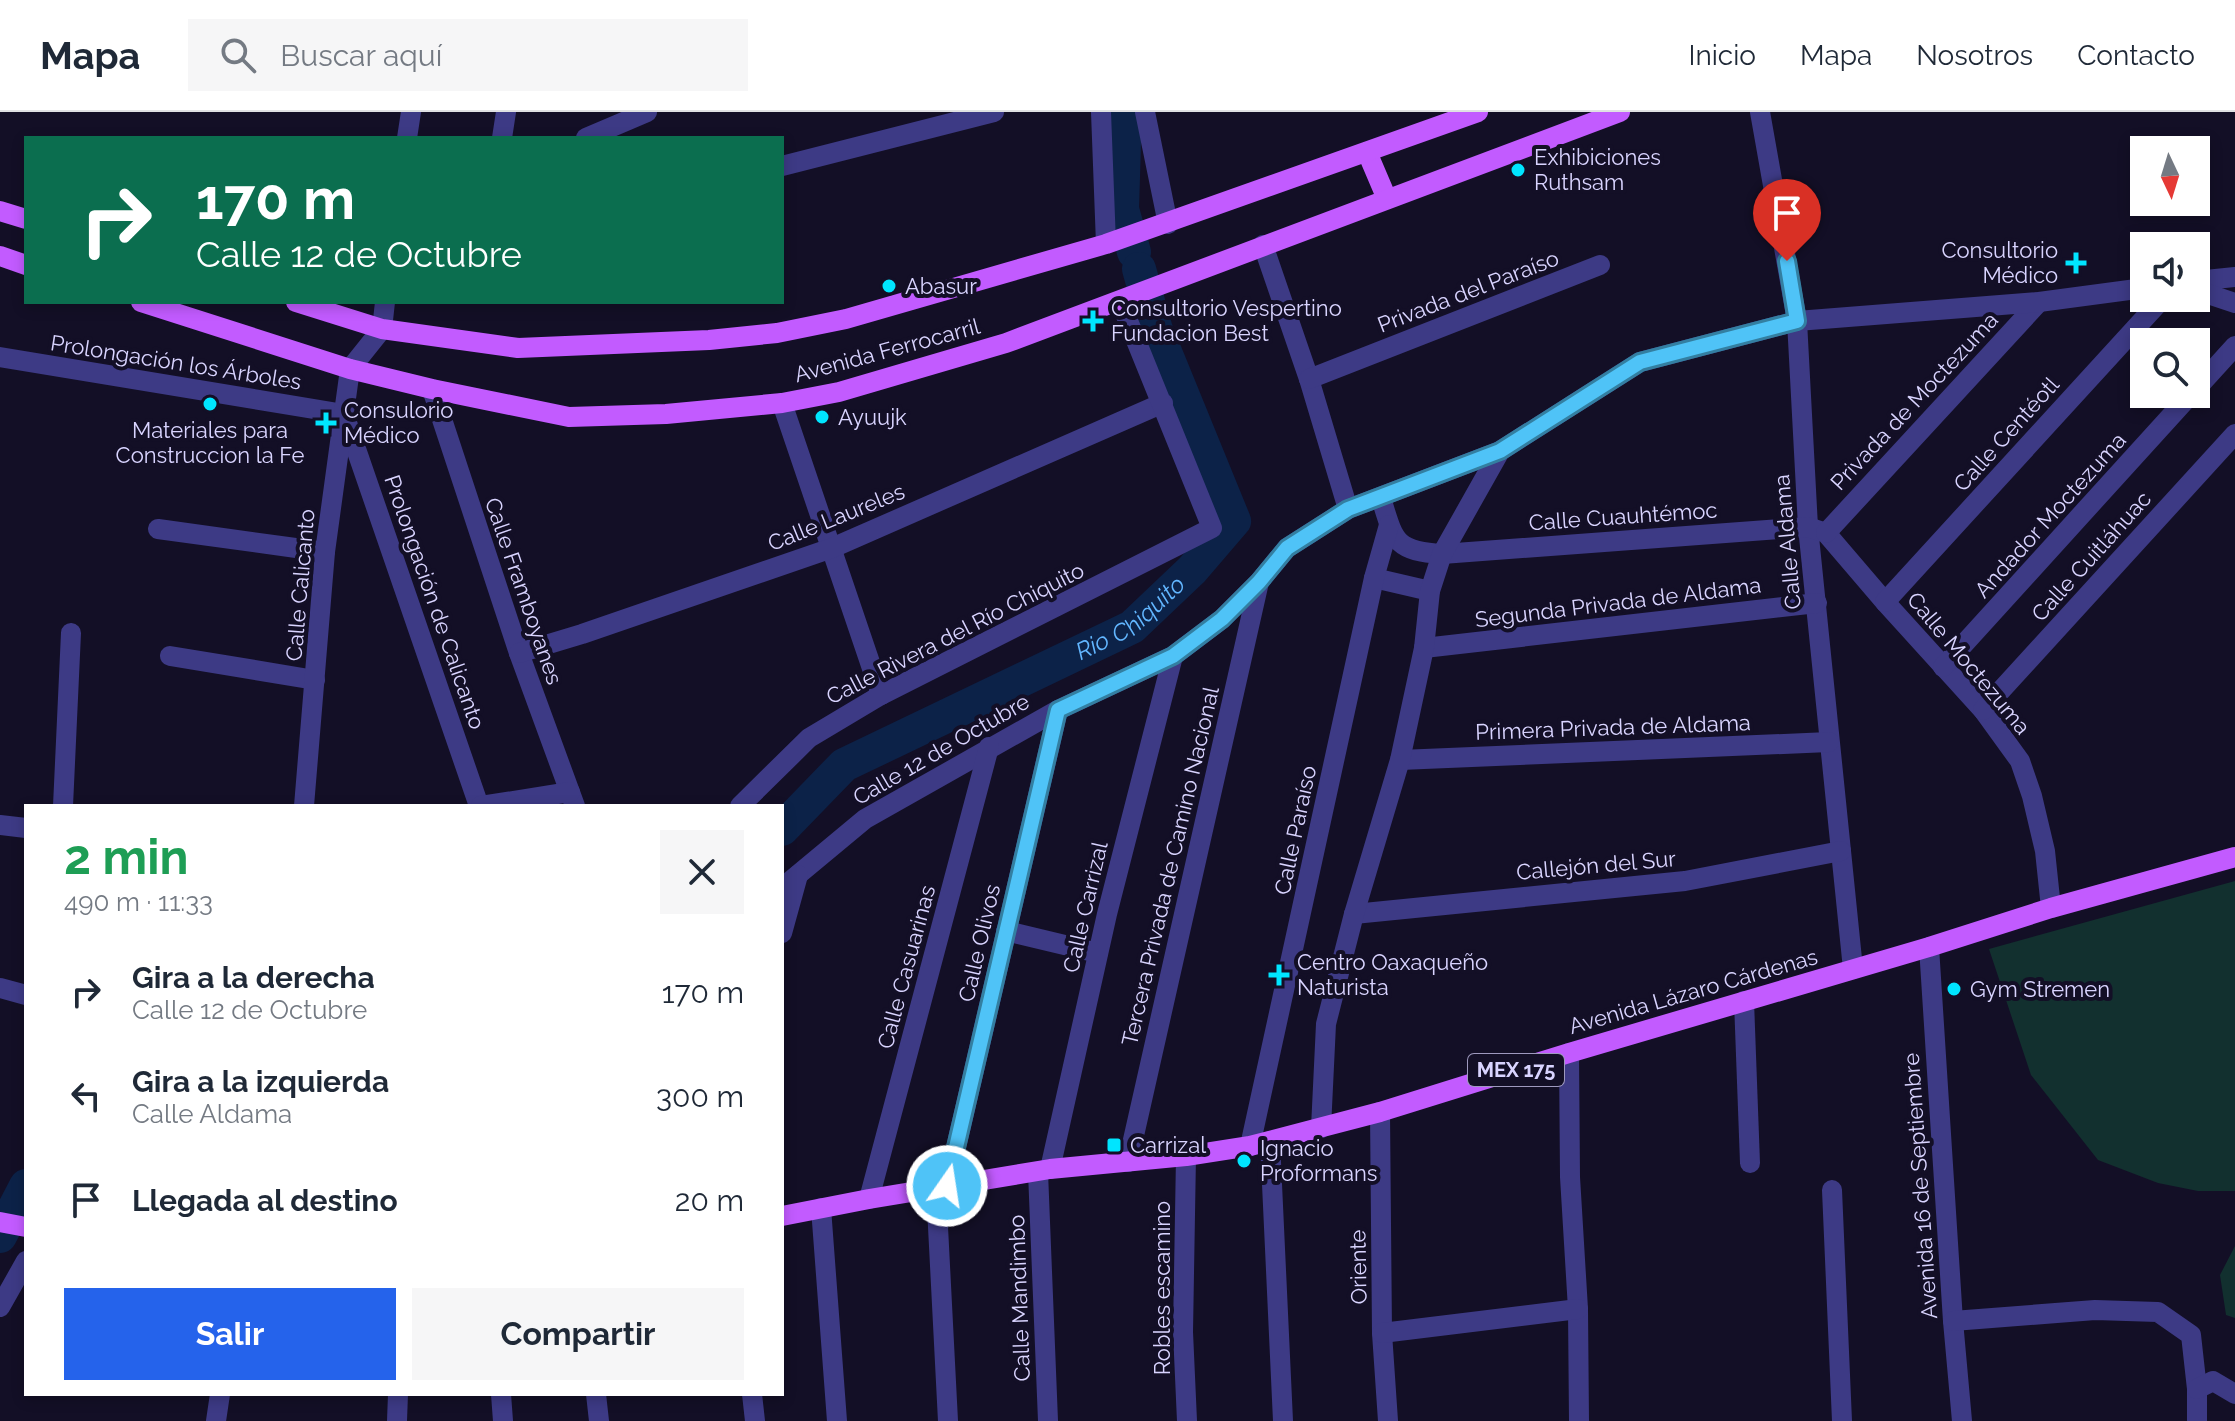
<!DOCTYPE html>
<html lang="es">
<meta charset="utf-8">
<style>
:root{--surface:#fff;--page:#f6f6f7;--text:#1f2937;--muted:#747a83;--line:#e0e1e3;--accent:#2563eb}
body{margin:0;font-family:Raleway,sans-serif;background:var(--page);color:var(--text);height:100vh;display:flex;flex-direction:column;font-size:30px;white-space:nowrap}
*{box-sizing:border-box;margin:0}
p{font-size:26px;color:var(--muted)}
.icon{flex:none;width:44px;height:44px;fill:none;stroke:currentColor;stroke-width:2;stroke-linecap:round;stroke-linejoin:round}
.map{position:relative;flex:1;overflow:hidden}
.panel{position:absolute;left:24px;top:692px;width:760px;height:592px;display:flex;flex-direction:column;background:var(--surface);border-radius:0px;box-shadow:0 4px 12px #0003}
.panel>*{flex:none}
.guide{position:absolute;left:24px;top:24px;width:760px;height:168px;border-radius:0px;box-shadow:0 4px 12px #0003;background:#0b6e4f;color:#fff;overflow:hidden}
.needle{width:52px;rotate:176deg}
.controls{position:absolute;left:2130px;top:24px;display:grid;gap:16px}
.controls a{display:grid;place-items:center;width:80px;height:80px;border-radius:0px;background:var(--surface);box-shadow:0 4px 12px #0003;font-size:40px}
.pin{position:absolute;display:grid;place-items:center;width:68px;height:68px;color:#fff;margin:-82px -34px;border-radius:50% 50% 50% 0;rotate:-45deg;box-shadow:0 0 8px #0007}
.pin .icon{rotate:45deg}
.me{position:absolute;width:88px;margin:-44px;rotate:13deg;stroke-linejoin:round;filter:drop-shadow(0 0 6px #0008)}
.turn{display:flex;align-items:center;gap:28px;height:168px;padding:0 40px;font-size:36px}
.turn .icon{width:104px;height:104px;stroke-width:2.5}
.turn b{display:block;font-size:56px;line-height:68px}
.round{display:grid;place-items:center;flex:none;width:84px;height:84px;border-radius:0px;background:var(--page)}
.headline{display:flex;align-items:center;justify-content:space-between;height:136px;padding:0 40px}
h1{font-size:48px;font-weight:700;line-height:60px;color:#1e9e55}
.cta{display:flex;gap:16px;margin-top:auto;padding:16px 40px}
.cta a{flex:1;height:92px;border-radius:0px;background:var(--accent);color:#fff;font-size:32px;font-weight:700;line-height:92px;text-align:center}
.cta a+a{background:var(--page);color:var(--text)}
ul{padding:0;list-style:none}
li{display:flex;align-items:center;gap:24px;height:104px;padding:0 40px}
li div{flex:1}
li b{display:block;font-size:30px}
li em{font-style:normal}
header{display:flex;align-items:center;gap:48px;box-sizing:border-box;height:112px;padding:0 40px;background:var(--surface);border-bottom:2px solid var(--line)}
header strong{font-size:38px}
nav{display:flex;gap:44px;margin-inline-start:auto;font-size:28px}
.search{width:560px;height:72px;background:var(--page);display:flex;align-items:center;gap:20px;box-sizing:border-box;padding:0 28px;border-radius:0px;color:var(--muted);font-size:30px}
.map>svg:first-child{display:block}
.green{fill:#12302f}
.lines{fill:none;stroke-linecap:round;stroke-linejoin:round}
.river{stroke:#0c2248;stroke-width:34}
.minor{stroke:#3d3a85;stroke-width:20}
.major{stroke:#c25bff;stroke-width:20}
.route-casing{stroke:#337fa1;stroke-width:20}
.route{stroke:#4fc3f7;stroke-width:14}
.poi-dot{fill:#00e5ff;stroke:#130f26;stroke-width:3}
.labels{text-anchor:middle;stroke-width:8;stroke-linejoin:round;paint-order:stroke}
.shield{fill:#130f26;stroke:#9e99be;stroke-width:2}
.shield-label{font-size:20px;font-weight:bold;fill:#d9d4ff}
.poi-label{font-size:22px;fill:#d9d4ff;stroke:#130f26;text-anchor:start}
.street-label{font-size:22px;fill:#d9d4ff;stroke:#130f26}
.water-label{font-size:24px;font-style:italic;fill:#62b6ff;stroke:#130f26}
</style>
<header>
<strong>Mapa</strong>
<div class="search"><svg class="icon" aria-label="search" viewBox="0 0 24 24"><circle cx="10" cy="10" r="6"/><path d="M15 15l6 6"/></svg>Buscar aquí</div>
<nav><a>Inicio</a><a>Mapa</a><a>Nosotros</a><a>Contacto</a></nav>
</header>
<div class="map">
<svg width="2235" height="1309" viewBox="0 0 2235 1309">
<rect width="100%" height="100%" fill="#130f26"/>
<g class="green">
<polygon points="2235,769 2235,1079 2198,1079 2158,1071 2098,1048 2031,963 1989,837"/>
<polygon points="2235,1134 2235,1206 2226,1203 2220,1163"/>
</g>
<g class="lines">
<g class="river">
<polyline points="1125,0 1122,97 1134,140"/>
<path id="s1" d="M782,717L844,653L1132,515L1192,458L1234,409L1156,218L1139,157"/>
<polyline points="0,1124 26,1074"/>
</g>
<g class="minor">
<polyline points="1101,0 1106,132"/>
<polyline points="1145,0 1168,112"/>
<polyline points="1760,0 1797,209 1808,415 1853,857"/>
<polyline points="407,26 411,0"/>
<polyline points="502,26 506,0"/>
<polyline points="586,26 647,0"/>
<polyline points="782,54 994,0"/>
<polyline points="1263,133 1309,267 1348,397"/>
<polyline points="2196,169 2235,165"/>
<polyline points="2196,178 2235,191"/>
<polyline points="0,245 344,302 479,694"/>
<polyline points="1309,267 1600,153"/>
<polyline points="432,277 519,541 575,694"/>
<polyline points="2196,277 2235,234"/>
<polyline points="782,291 881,583"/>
<path d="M1381,386C1394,428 1394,439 1442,442L1808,415L1826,421L1885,490L1983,598L2020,649L2032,684L2045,739L2051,796"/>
<polyline points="158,417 325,440"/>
<polyline points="1826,421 2039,190"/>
<polyline points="1374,466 1430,479"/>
<polyline points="1885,490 2163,186"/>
<polyline points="1424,536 1817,491"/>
<polyline points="519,541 582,522 832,436 1163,291"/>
<polyline points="170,544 315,568"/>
<polyline points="1943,555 2191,282"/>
<polyline points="1983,598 2235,322"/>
<polyline points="1400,648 1829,630"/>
<polyline points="63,694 71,521"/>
<polyline points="304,694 325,440 350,257 382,217 385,190"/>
<polyline points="481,694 570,680"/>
<polyline points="740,694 809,626 881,583 1212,416 1120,189"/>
<polyline points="0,713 26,716"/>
<polyline points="782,776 865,707 1058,598 1173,544 1222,507 1259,470 1287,436 1348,397 1500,339"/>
<polyline points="1354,802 1685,769 1841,739"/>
<polyline points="1006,819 1098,841"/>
<polyline points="782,821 798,763"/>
<polyline points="1929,835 1953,1209 1962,1309"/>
<polyline points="0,876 26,883"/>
<polyline points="1744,889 1750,1051"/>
<polyline points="1569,941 1570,1065 1578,1197 1579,1309"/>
<polyline points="1380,1000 1382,1221 1388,1309"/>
<polyline points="1321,1016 1326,912 1354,802 1400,648 1424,536 1430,479 1442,442 1500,339 1640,250 1797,209 2039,190 2144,176"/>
<polyline points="1270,1029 1283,1309"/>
<polyline points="1250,1034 1374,466 1389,413"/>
<polyline points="1186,1044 1183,1220 1187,1309"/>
<polyline points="1128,1050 1259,470"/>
<polyline points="1050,1057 1107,802 1173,544"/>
<polyline points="1038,1060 1048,1309"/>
<polyline points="947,1074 1058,598"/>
<polyline points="936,1076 948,1309"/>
<polyline points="1832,1078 1842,1309"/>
<polyline points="869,1087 989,635"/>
<polyline points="821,1096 837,1309"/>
<polyline points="0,1195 26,1149"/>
<polyline points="1953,1209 2095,1198 2158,1200 2191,1223 2197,1277 2197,1309"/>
<polyline points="1382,1221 1578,1197"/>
<polyline points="2197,1277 2213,1269 2235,1282"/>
<polyline points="501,1282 503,1309"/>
<polyline points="596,1282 599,1309"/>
<polyline points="752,1282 755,1309"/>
<polyline points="216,1309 220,1282"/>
<polyline points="397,1309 398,1282"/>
</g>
<g class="major">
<polyline points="1367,40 1387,87"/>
<polyline points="0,99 26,107"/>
<polyline points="0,144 26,153"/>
<polyline points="141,190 350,257 432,277 569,305 666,302 782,291 839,280 1006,231 1620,0"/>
<polyline points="296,190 382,217 518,236 709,228 777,221 846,207 1106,132 1478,0"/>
<polyline points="782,1104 869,1087 1050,1057 1186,1044 1250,1034 1380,1000 1569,941 1929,835 2051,796 2235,745"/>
<polyline points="0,1110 26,1115"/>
</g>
</g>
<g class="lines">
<defs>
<polyline id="route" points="947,1074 1058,598 1173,544 1222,507 1259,470 1287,436 1348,397 1500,339 1640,250 1797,209 1787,149"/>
</defs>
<use href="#route" class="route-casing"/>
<use href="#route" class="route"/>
</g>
<g class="poi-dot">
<circle cx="1518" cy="58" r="8"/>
<path d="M2072 139h8v8h8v8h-8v8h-8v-8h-8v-8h8z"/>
<circle cx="889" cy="174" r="8"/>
<path d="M1089 197h8v8h8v8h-8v8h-8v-8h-8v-8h8z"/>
<circle cx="210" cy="292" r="8"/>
<circle cx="822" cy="305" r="8"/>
<path d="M322 299h8v8h8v8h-8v8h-8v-8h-8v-8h8z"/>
<path d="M1275 851h8v8h8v8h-8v8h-8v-8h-8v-8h8z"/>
<circle cx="1954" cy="877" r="8"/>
<rect x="1106" y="1025" width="16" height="16" rx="4"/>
<circle cx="1244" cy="1049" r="8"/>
</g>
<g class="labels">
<rect class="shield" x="1468" y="942" width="96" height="32" rx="6"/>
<g class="shield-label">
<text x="1516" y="965">MEX 175</text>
</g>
<g class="poi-label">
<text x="1534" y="53">Exhibiciones<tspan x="1534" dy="25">Ruthsam</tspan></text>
<text x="2058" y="146" text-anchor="end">Consultorio<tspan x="2058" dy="25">Médico</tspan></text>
<text x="905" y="182">Abasur</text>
<text x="1111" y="204">Consultorio Vespertino<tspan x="1111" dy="25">Fundacion Best</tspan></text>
<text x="344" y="306">Consulorio<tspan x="344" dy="25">Médico</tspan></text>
<text x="838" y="313">Ayuujk</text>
<text x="210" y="326" text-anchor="middle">Materiales para<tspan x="210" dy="25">Construccion la Fe</tspan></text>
<text x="1297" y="858">Centro Oaxaqueño<tspan x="1297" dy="25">Naturista</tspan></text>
<text x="1970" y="885">Gym Stremen</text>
<text x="1130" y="1041">Carrizal</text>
<text x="1260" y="1044">Ignacio<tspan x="1260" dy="25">Proformans</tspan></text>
</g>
<g class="street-label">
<text transform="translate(1468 179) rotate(-21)" y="8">Privada del Paraíso</text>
<text transform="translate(887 238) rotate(-15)" y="8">Avenida Ferrocarril</text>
<text transform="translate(176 250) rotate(9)" y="8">Prolongación los Árboles</text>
<text transform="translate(1914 289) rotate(-47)" y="8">Privada de Moctezuma</text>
<text transform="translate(2006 322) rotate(-48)" y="8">Calle Centéotl</text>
<text transform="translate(2050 403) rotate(-48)" y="8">Andador Moctezuma</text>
<text transform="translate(1623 404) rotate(-4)" y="8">Calle Cuauhtémoc</text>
<text transform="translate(836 405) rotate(-22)" y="8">Calle Laureles</text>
<text transform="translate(1787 430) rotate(-95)" y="8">Calle Aldama</text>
<text transform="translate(2091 444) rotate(-48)" y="8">Calle Cuitláhuac</text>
<text transform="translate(300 473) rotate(-85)" y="8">Calle Calicanto</text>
<text transform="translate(524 479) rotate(71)" y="8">Calle Framboyanes</text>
<text transform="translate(435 490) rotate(71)" y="8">Prolongación de Calicanto</text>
<text transform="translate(1618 490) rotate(-7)" y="8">Segunda Privada de Aldama</text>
<text transform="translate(955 521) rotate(-27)" y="8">Calle Rivera del Río Chiquito</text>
<text transform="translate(1969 551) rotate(50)" y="8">Calle Moctezuma</text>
<text transform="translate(1613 615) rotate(-2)" y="8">Primera Privada de Aldama</text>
<text transform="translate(941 637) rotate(-30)" y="8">Calle 12 de Octubre</text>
<text transform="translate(1295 718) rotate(-78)" y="8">Calle Paraíso</text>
<text transform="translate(1596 753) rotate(-5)" y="8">Callejón del Sur</text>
<text transform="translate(1170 754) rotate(-77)" y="8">Tercera Privada de Camino Nacional</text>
<text transform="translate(1085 795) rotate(-77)" y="8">Calle Carrizal</text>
<text transform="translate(979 831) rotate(-77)" y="8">Calle Olivos</text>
<text transform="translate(906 855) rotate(-75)" y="8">Calle Casuarinas</text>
<text transform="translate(1693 879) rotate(-16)" y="8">Avenida Lázaro Cárdenas</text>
<text transform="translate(1920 1074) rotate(-94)" y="8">Avenida 16 de Septiembre</text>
<text transform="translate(1358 1155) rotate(-91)" y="8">Oriente</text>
<text transform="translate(1162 1176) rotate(-90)" y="8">Robles escamino</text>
<text transform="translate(1019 1186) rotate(-92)" y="8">Calle Mandimbo</text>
</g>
<g class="water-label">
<text dy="8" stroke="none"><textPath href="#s1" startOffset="412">Rio Chiquito</textPath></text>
</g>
</g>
</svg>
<div class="controls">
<a><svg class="needle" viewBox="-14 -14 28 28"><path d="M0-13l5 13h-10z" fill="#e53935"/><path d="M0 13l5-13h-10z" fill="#747a83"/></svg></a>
<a><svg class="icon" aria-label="sound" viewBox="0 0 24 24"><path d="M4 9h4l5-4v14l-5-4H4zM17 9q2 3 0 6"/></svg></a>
<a><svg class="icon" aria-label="search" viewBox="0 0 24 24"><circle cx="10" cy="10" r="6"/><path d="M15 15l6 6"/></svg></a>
</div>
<div class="pin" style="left:1787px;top:149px;background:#d93025"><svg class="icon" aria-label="arrive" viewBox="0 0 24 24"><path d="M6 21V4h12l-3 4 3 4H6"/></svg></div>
<svg class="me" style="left:947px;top:1074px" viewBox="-20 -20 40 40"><circle r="17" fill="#4fc3f7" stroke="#fff" stroke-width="3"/><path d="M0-11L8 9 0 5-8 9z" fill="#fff"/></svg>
<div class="guide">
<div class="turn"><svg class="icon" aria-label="right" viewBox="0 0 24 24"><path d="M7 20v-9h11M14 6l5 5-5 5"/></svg><div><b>170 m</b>Calle 12 de Octubre</div></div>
</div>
<section class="panel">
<div class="headline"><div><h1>2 min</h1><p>490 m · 11:33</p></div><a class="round"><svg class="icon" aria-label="close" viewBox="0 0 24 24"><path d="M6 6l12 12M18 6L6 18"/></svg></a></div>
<ul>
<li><svg class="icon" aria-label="right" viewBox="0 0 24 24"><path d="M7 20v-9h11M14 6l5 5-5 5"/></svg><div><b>Gira a la derecha</b><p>Calle 12 de Octubre</p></div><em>170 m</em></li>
<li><svg class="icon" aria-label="left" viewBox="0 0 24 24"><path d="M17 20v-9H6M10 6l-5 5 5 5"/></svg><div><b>Gira a la izquierda</b><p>Calle Aldama</p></div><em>300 m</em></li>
<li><svg class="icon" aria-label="arrive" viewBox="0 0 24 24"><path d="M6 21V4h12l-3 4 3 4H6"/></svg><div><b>Llegada al destino</b></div><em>20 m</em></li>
</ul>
<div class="cta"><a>Salir</a><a>Compartir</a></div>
</section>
</div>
